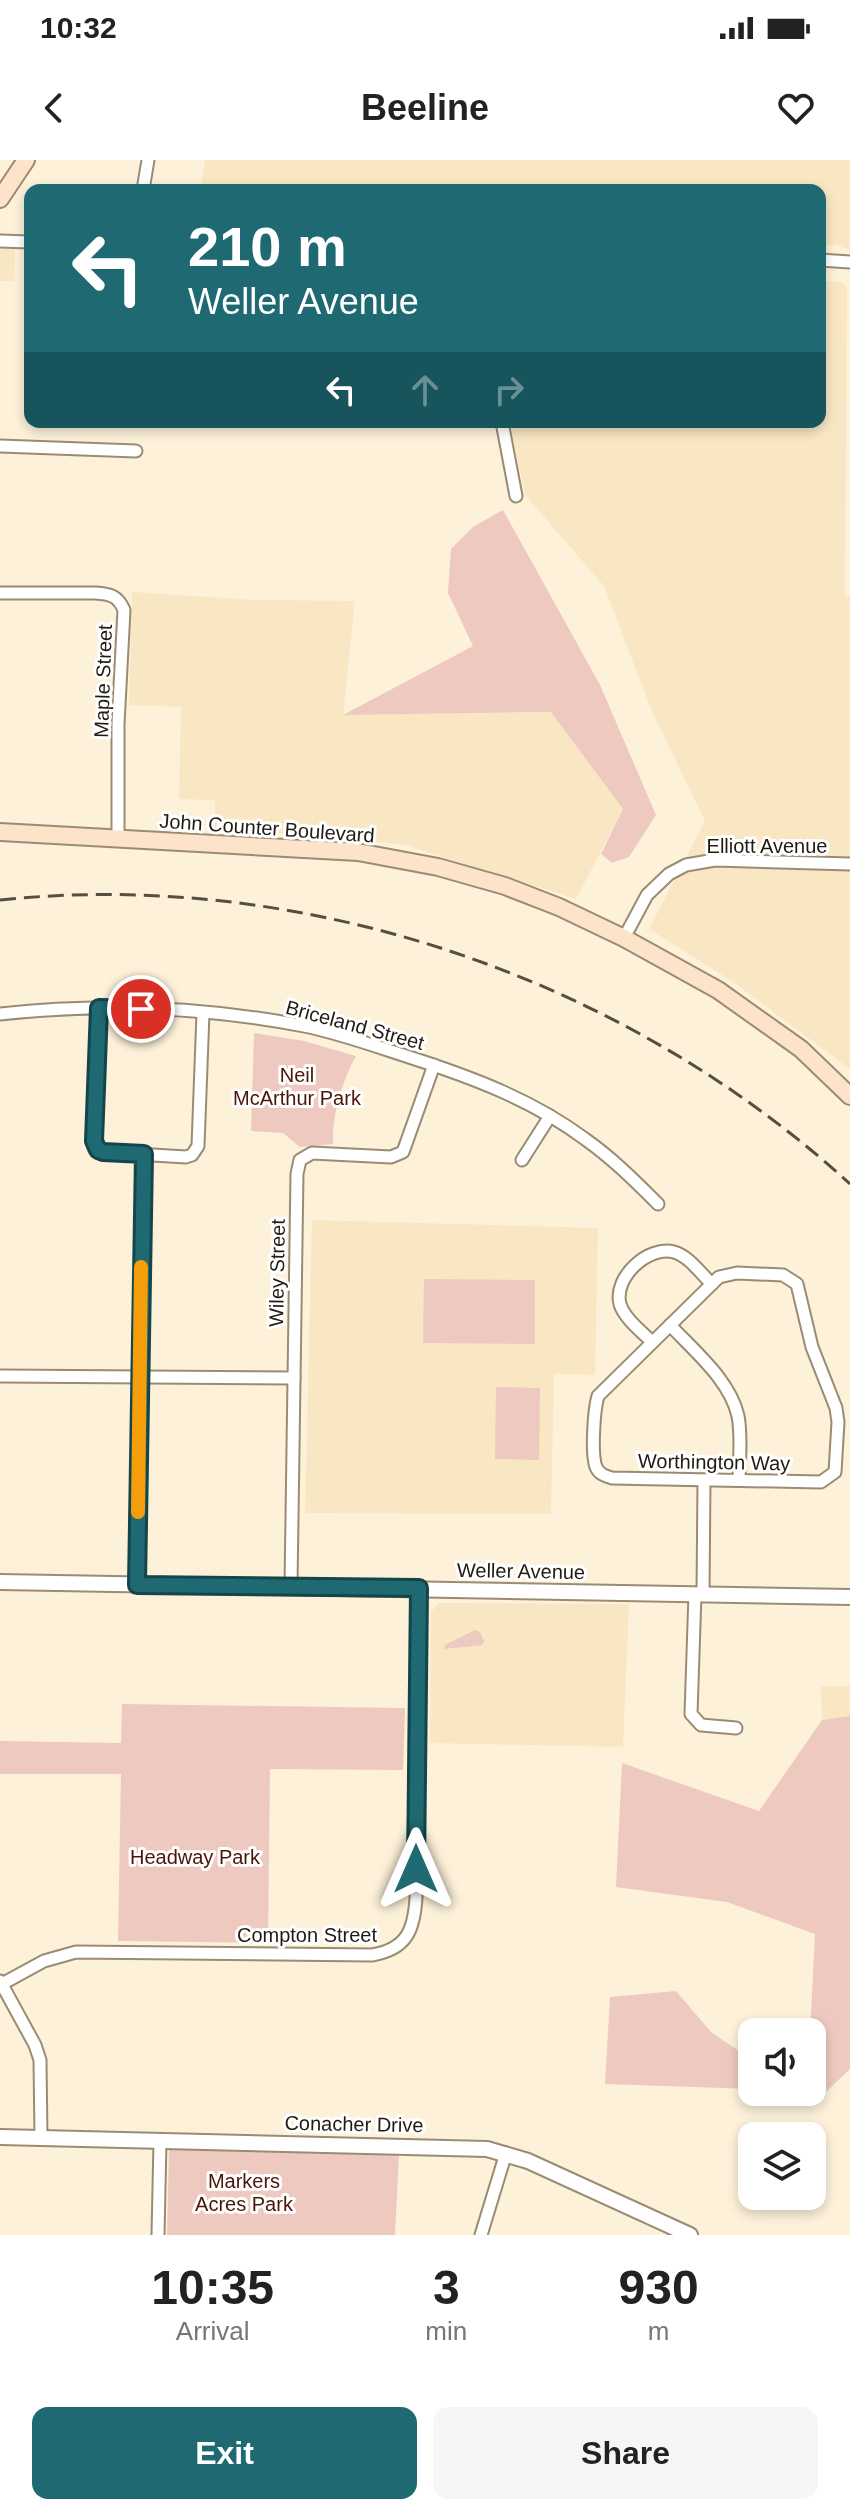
<!DOCTYPE html>
<style>
:root{--surface:#fff;--page:#f6f6f6;--text:#222;--muted:#767676;--accent:#1f6a72}
body{margin:0;font-family:Helvetica,sans-serif;background:var(--page);color:var(--text);height:100vh;display:flex;flex-direction:column;font-size:30px;white-space:nowrap}
*{box-sizing:border-box;margin:0}
p{font-size:26px;color:var(--muted)}
.icon{flex:none;width:44px;height:44px;fill:none;stroke:currentColor;stroke-width:2;stroke-linecap:round;stroke-linejoin:round}
.map{position:relative;height:2075px;overflow:hidden}
.side{display:flex;flex-direction:column;background:var(--surface);flex:1}
.side>*{flex:none}
.banner{position:absolute;left:24px;top:24px;width:802px;height:244px;border-radius:16px;box-shadow:0 4px 12px #0003;background:#1f6a72;color:#fff;overflow:hidden}
.tools{position:absolute;left:738px;top:1858px;display:grid;gap:16px}
.tools a{display:grid;place-items:center;width:88px;height:88px;border-radius:16px;background:var(--surface);box-shadow:0 4px 12px #0003;font-size:40px}
.pin{position:absolute;display:grid;place-items:center;width:68px;height:68px;color:#fff;margin:-34px;border:4px solid #fff;border-radius:50%;box-shadow:0 2px 8px #0007}
.me{position:absolute;width:88px;margin:-44px;rotate:0deg;stroke-linejoin:round;filter:drop-shadow(0 0 6px #0008)}
.turn{display:flex;align-items:center;gap:28px;height:168px;padding:0 32px;font-size:36px}
.turn .icon{width:104px;height:104px;stroke-width:2.5}
.turn b{display:block;font-size:56px;line-height:68px}
.lanes{display:flex;align-items:center;height:76px;padding:0 32px;background:#0003;justify-content:center;gap:40px;direction:ltr}
.lanes .off{opacity:.35}
.eta{display:flex;justify-content:space-evenly;align-items:center;height:136px;text-align:center}
.eta b{font-size:48px;font-weight:800;line-height:56px}
.primary-button{display:flex;gap:16px;margin-top:auto;padding:16px 32px}
.primary-button a{flex:1;height:92px;border-radius:16px;background:var(--accent);color:#fff;font-size:32px;font-weight:800;line-height:92px;text-align:center}
.primary-button a+a{background:var(--page);color:var(--text)}
.status{display:flex;justify-content:space-between;align-items:center;height:56px;padding:0 40px;background:var(--surface);direction:ltr}
.status svg{height:22px;fill:currentColor}
header{display:flex;justify-content:space-between;align-items:center;height:104px;padding:0 32px;background:var(--surface);font-size:36px;font-weight:800}
.map>svg:first-child{display:block}
.built{fill:#f9e7c4}
.green{fill:#edc9c0}
.lines{fill:none;stroke-linecap:round;stroke-linejoin:round}
.minor-casing{stroke:#9a8c72;stroke-width:15}
.tertiary-casing{stroke:#9a8c72;stroke-width:18}
.secondary-casing{stroke:#9a8c72;stroke-width:20}
.minor{stroke:#fff;stroke-width:11}
.tertiary{stroke:#fff;stroke-width:14}
.secondary{stroke:#fee3cb;stroke-width:16}
.rail{stroke:#554f41;stroke-width:3;stroke-dasharray:16 8;stroke-linecap:butt}
.route-casing{stroke:#14454a;stroke-width:20}
.route{stroke:#1f6a72;stroke-width:14}
.slow{stroke:#f59e0b;stroke-width:14}
.labels{text-anchor:middle;stroke-width:6;stroke-linejoin:round;paint-order:stroke}
.street-label{font-size:20px;fill:#211c12;stroke:#fff}
.park-label{font-size:20px;fill:#491608;stroke:#fff}
</style>
<div class="status"><b>10:32</b><svg viewBox="0 0 49 12"><path d="M0 12V9h3v3zM5 12V6h3v6zM10 12V3h3v9zM15 12V0h3v12zM26 1h20v11H26zM47 4h2v5h-2z"/></svg></div>
<header><svg class="icon" aria-label="back" viewBox="0 0 24 24"><path d="M15 5l-7 7 7 7"/></svg>Beeline<svg class="icon" aria-label="heart" viewBox="0 0 24 24"><path d="M12 20l-8-8c-3-5 5-10 8-4 3-6 11-1 8 4z"/></svg></header>
<div class="map">
<svg width="850" height="2075" viewBox="0 0 850 2075">
<rect width="100%" height="100%" fill="#fdf1da"/>
<g class="built">
<polygon points="205,0 850,0 850,90 837,85 820,85 820,30 201,30"/>
<polygon points="0,87 15,88 14,121 0,121"/>
<polygon points="820,121 842,122 847,128 845,436 850,437 850,909 733,822 649,769 705,661 653,554 604,426 525,335 510,262 820,262"/>
<polygon points="132,432 256,440 355,441 343,555 552,552 623,649 576,739 405,685 318,675 215,671 215,640 179,639 181,547 129,545"/>
<polygon points="312,1060 598,1068 595,1215 554,1214 551,1354 305,1353"/>
<polygon points="439,1443 629,1444 623,1587 430,1583 431,1452"/>
<polygon points="821,1526 850,1526 850,1556 822,1560"/>
</g>
<g class="green">
<polygon points="503,350 600,525 656,655 629,697 612,703 601,694 623,649 551,552 343,555 473,486 448,433 451,389 473,367"/>
<path d="M254,873L304,881L356,896C342,921 332,956 333,984L300,987L283,973L251,971Z"/>
<polygon points="424,1119 535,1120 535,1184 423,1183"/>
<polygon points="496,1227 540,1228 539,1300 495,1299"/>
<polygon points="475,1470 480,1472 484,1481 482,1485 444,1489 445,1485"/>
<polygon points="122,1544 405,1548 403,1610 270,1609 268,1783 118,1781 121,1614 0,1614 0,1581 121,1583"/>
<polygon points="850,1556 850,1909 826,1932 812,1931 812,1872 810,1872 815,1774 727,1742 616,1727 622,1603 759,1651 822,1560"/>
<polygon points="676,1831 711,1872 752,1900 752,1929 605,1924 610,1837"/>
<polygon points="169,1989 399,1993 395,2075 167,2075"/>
</g>
<g class="lines">
<defs>
<g id="minor">
<polyline points="143,30 148,0"/>
<polyline points="0,81 30,82"/>
<polyline points="820,100 850,102"/>
<polyline points="502,262 516,336"/>
<polyline points="0,286 136,291"/>
<path d="M0,433H95C111,434 118,436 124,450L118,564V678"/>
<polyline points="624,778 647,735 669,714 686,705 715,700 850,704"/>
<polyline points="99,848 94,987 103,992 186,997 192,995 198,986 203,853"/>
<path d="M0,854C100,843 205,847 304,866C339,873 375,886 409,897C471,917 533,940 585,979C612,998 635,1021 658,1044"/>
<polyline points="522,1000 550,956"/>
<path d="M737,1113L783,1115L797,1124L812,1187L836,1248L838,1262L835,1312L821,1322L612,1318C605,1316 599,1314 596,1307C591,1294 594,1249 598,1236L719,1117Z"/>
<path d="M670,1165C694,1191 730,1220 738,1256C742,1277 739,1299 739,1320"/>
<path d="M652,1182C642,1172 624,1158 620,1144C613,1117 649,1085 674,1092C689,1096 701,1114 712,1124"/>
<polyline points="0,1216 294,1218"/>
<polyline points="137,1425 144,994"/>
<polyline points="291,1426 297,1014 300,1000 312,993 391,997 403,992 434,905"/>
<polyline points="695,1434 691,1554 701,1565 736,1568"/>
<polyline points="703,1434 704,1320"/>
<polyline points="0,1821 35,1885 40,1900 41,1978"/>
<path d="M2,1824L44,1801L76,1792L372,1795C407,1789 414,1770 416,1738L419,1428"/>
<polyline points="158,2075 160,1981"/>
<polyline points="481,2075 506,1993"/>
</g>
<g id="tertiary">
<polyline points="0,1422 850,1437"/>
<polyline points="0,1977 487,1989 528,2001 690,2075"/>
</g>
<g id="secondary">
<polyline points="0,39 26,0"/>
<polyline points="0,672 358,692 438,707 505,726 559,747 624,778 718,830 801,889 850,936"/>
</g>
</defs>
<use href="#minor" class="minor-casing"/>
<use href="#tertiary" class="tertiary-casing"/>
<use href="#secondary" class="secondary-casing"/>
<use href="#minor" class="minor"/>
<use href="#tertiary" class="tertiary"/>
<use href="#secondary" class="secondary"/>
<path class="rail" d="M0,740C305,708 625,818 850,1024"/>
</g>
<g class="lines">
<defs>
<polyline id="route" points="141,849 99,848 94,981 98,990 103,992 144,994 137,1425 419,1428 416,1709"/>
</defs>
<use href="#route" class="route-casing"/>
<use href="#route" class="route"/>
<polyline class="slow" points="138,1352 141,1107"/>
</g>
<g class="labels">
<g class="street-label">
<text transform="translate(103 521) rotate(-88)" y="7">Maple Street</text>
<text transform="translate(267 668) rotate(4)" y="7">John Counter Boulevard</text>
<text x="767" y="693">Elliott Avenue</text>
<text transform="translate(355 865) rotate(15)" y="7">Briceland Street</text>
<text transform="translate(277 1113) rotate(-89)" y="7">Wiley Street</text>
<text transform="translate(714 1302) rotate(1)" y="7">Worthington Way</text>
<text transform="translate(521 1411) rotate(1)" y="7">Weller Avenue</text>
<text x="307" y="1782">Compton Street</text>
<text transform="translate(354 1964) rotate(1)" y="7">Conacher Drive</text>
</g>
<g class="park-label">
<text x="297" y="922">Neil<tspan x="297" dy="23">McArthur Park</tspan></text>
<text x="195" y="1704">Headway Park</text>
<text x="244" y="2028">Markers<tspan x="244" dy="23">Acres Park</tspan></text>
</g>
</g>
</svg>
<div class="tools">
<a><svg class="icon" aria-label="sound" viewBox="0 0 24 24"><path d="M4 9h4l5-4v14l-5-4H4zM17 9q2 3 0 6"/></svg></a>
<a><svg class="icon" aria-label="layers" viewBox="0 0 24 24"><path d="M12 4l9 5-9 5-9-5zM3 14l9 5 9-5"/></svg></a>
</div>
<div class="pin" style="left:141px;top:849px;background:#d93025"><svg class="icon" aria-label="arrive" viewBox="0 0 24 24"><path d="M6 21V4h12l-3 4 3 4H6"/></svg></div>
<svg class="me" style="left:416px;top:1709px" viewBox="-20 -20 40 40"><path d="M0-17L14 15 0 8-14 15z" fill="#1f6a72" stroke="#fff" stroke-width="4"/></svg>
<div class="banner">
<div class="turn"><svg class="icon" aria-label="left" viewBox="0 0 24 24"><path d="M17 20v-9H6M10 6l-5 5 5 5"/></svg><div><b>210 m</b>Weller Avenue</div></div>
<div class="lanes"><svg class="icon" aria-label="left" viewBox="0 0 24 24"><path d="M17 20v-9H6M10 6l-5 5 5 5"/></svg><svg class="icon off" aria-label="ahead" viewBox="0 0 24 24"><path d="M12 20V5M6 11l6-6 6 6"/></svg><svg class="icon off" aria-label="right" viewBox="0 0 24 24"><path d="M7 20v-9h11M14 6l5 5-5 5"/></svg></div>
</div>
</div>
<section class="side">
<div class="eta">
<div><b>10:35</b><p>Arrival</p></div>
<div><b>3</b><p>min</p></div>
<div><b>930</b><p>m</p></div>
</div>
<div class="primary-button"><a>Exit</a><a>Share</a></div>
</section>
